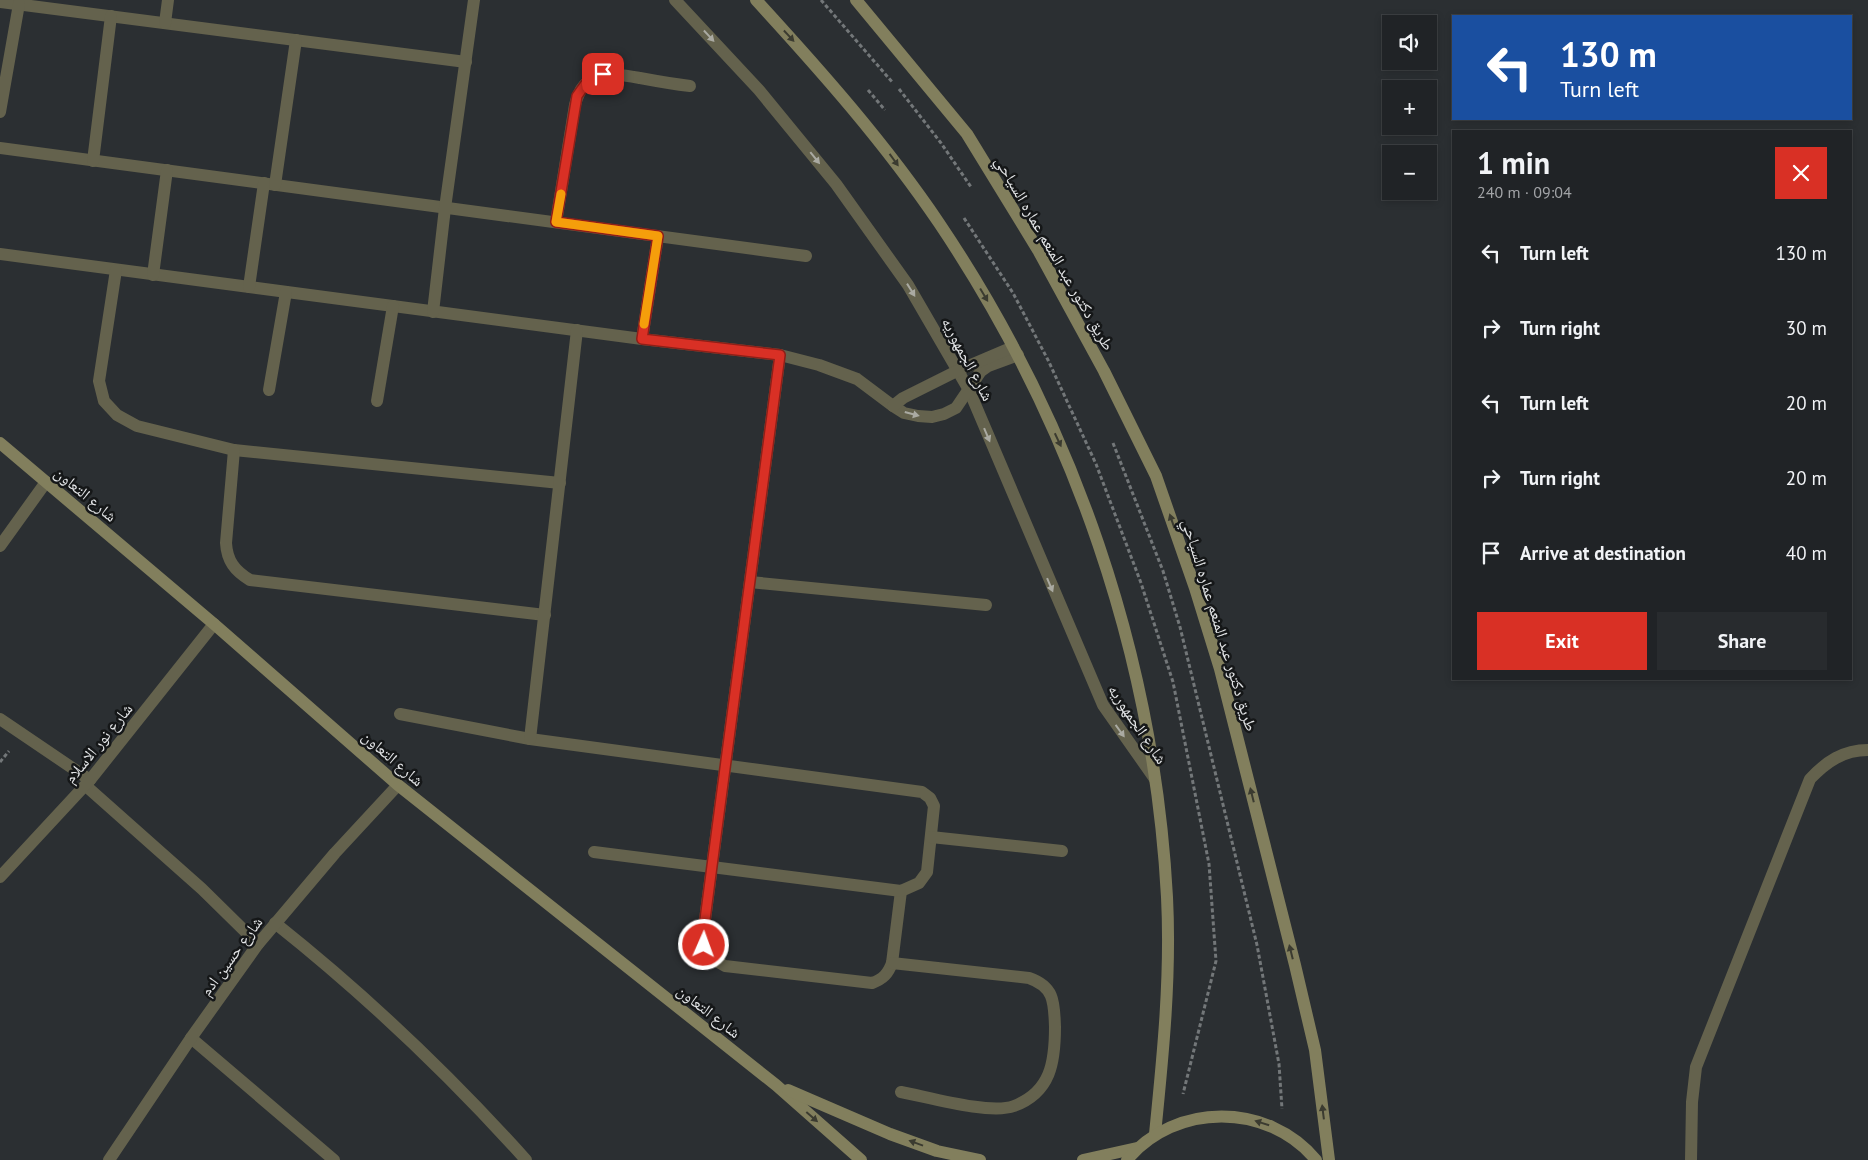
<!DOCTYPE html>
<meta charset="utf-8">
<style>
:root{--surface:#202326;--page:#282b2e;--text:#f1f3f6;--muted:#a2a4a7;--line:#3d4043;--accent:#d93025}
body{margin:0;font-family:"PT Sans","Noto Naskh Arabic",sans-serif;background:var(--page);color:var(--text);height:100vh;display:flex;flex-direction:column;font-size:19px;white-space:nowrap}
*{box-sizing:border-box;margin:0}
p{font-size:16px;color:var(--muted)}
.icon{flex:none;width:28px;height:28px;fill:none;stroke:currentColor;stroke-width:2;stroke-linecap:round;stroke-linejoin:round}
.map{position:relative;flex:1;overflow:hidden}
.drawer{position:absolute;left:1452px;top:130px;width:400px;height:550px;display:flex;flex-direction:column;background:var(--surface);border-radius:0px;box-shadow:0 2px 8px #0003,0 0 0 1px var(--line)}
.drawer>*{flex:none}
.top-card{position:absolute;left:1452px;top:15px;width:400px;height:105px;border-radius:0px;box-shadow:0 2px 8px #0003,0 0 0 1px var(--line);background:#1a4fa0;color:#fff;overflow:hidden}
.controls{position:absolute;left:1382px;top:15px;display:grid;gap:10px}
.controls a{display:grid;place-items:center;width:55px;height:55px;border-radius:0px;background:var(--surface);box-shadow:0 2px 8px #0003,0 0 0 1px var(--line);font-size:25px}
.pin{position:absolute;display:grid;place-items:center;width:42px;height:42px;color:#fff;margin:-21px;border-radius:10px;box-shadow:0 2px 8px #0006}
.me{position:absolute;width:55px;margin:-28px;rotate:2deg;stroke-linejoin:round;filter:drop-shadow(0 0 4px #0008)}
.turn{display:flex;align-items:center;gap:18px;height:105px;padding:0 25px;font-size:22px}
.turn .icon{width:65px;height:65px;stroke-width:2.5}
.turn b{display:block;font-size:35px;line-height:42px}
.round{display:grid;place-items:center;flex:none;width:52px;height:52px;border-radius:0px;background:var(--page)}
.head{display:flex;align-items:center;justify-content:space-between;height:85px;padding:0 25px}
h1{font-size:30px;font-weight:700;line-height:38px}
.action{display:flex;gap:10px;margin-top:auto;padding:10px 25px}
.action a{flex:1;height:58px;border-radius:0px;background:var(--accent);color:#fff;font-size:20px;font-weight:700;line-height:58px;text-align:center}
.action a+a{background:var(--page);color:var(--text)}
ul{padding:0;list-style:none}
li{display:flex;align-items:center;gap:15px;height:75px;padding:0 25px}
li div{flex:1}
li b{display:block;font-size:19px}
li em{font-style:normal}
.map>svg:first-child{display:block}
.lines{fill:none;stroke-linecap:round;stroke-linejoin:round}
.path{stroke:#737779;stroke-width:3;stroke-dasharray:4 2.5;stroke-linecap:butt}
.lane{stroke:#64624d;stroke-width:12}
.street{stroke:#64624d;stroke-width:12}
.secondary{stroke:#827f5d;stroke-width:12}
.oneway{fill:#aaaaa2}
.oneway2{fill:#3b3b30}
.route-casing{stroke:#8d1f18;stroke-width:12}
.route{stroke:#d93025;stroke-width:9}
.slow{stroke:#f59e0b;stroke-width:9}
.labels{text-anchor:middle;stroke-width:5;stroke-linejoin:round;paint-order:stroke}
.street-label{font-size:16px;fill:#e3e5e7;stroke:#151718}
</style>
<div class="map">
<svg width="1868" height="1160" viewBox="0 0 1868 1160">
<rect width="100%" height="100%" fill="#2b2f32"/>
<g class="lines">
<g class="path">
<polyline points="821,0 893,83"/>
<polyline points="899,89 941,143 971,187"/>
<polyline points="868,90 885,110"/>
<polyline points="964,218 1013,293 1048,360 1096,464 1141,583 1173,682 1209,864 1216,961 1183,1094"/>
<polyline points="1113,443 1163,571 1180,627 1257,945 1279,1064 1282,1109"/>
<polyline points="0,762 9,751"/>
</g>
<path class="lane" d="M1691,1160L1692,1102L1696,1067L1810,779C1826,762 1843,750 1868,750"/>
<g class="street">
<polyline points="675,0 759,90 836,184 908,285 969,390 1103,705 1155,779"/>
<polyline points="0,2 466,62"/>
<polyline points="165,23 168,0"/>
<polyline points="0,112 19,4"/>
<polyline points="0,148 806,256"/>
<polyline points="93,161 111,16"/>
<polyline points="275,185 296,40"/>
<path d="M556,222L575,105C584,68 610,73 640,78C656,81 673,84 690,86"/>
<polyline points="0,254 642,339 780,355 819,365 857,379 893,406 904,413 918,416 932,417 944,414 956,408 981,371 988,366 1018,355"/>
<polyline points="116,270 99,381 104,401 117,415 137,426 234,450 560,483"/>
<polyline points="153,275 167,170"/>
<polyline points="249,287 264,183"/>
<polyline points="433,312 445,208 474,0"/>
<polyline points="642,339 658,236"/>
<path d="M780,355L712,866L703,935C705,951 711,959 725,966L872,983C883,979 888,974 892,963L901,891"/>
<polyline points="269,390 286,292"/>
<polyline points="377,401 393,306"/>
<polyline points="893,406 903,398 959,370 1013,347"/>
<path d="M234,450L226,543C227,561 235,571 250,580L545,615"/>
<polyline points="0,546 46,482"/>
<polyline points="750,582 986,605"/>
<polyline points="400,714 530,739 922,792 930,798 934,806 927,872 919,883 901,891 594,852"/>
<polyline points="0,719 90,780"/>
<polyline points="530,739 577,330"/>
<polyline points="86,786 202,889 258,944"/>
<polyline points="931,837 1062,851"/>
<polyline points="0,877 90,780 214,624"/>
<path d="M275,923C368,997 447,1072 526,1160"/>
<path d="M892,963L1029,978C1055,987 1054,1003 1055,1027C1055,1062 1051,1092 1014,1106C990,1115 928,1097 901,1092"/>
<polyline points="191,1038 334,1160"/>
<polyline points="109,1160 191,1038 258,944 335,853 398,785"/>
</g>
<g class="secondary">
<path d="M756,0C821,71 885,143 939,223C1073,422 1154,656 1167,897C1171,976 1163,1055 1155,1134"/>
<polyline points="856,0 967,134 1038,250 1104,371 1156,476 1195,588 1220,669 1295,965 1315,1050 1329,1160"/>
<polyline points="0,443 214,624 398,785 776,1085 861,1160"/>
<polyline points="788,1090 890,1134 937,1151 980,1160"/>
<polyline points="1083,1160 1137,1148"/>
<path d="M1127,1160C1175,1102 1268,1102 1316,1160"/>
</g>
</g>
<defs><path id="oneway-solid" d="M-6-.8H1V-3.2L6.5 0L1 3.2V.8H-6Z" transform="scale(1.25)"/></defs>
<g class="oneway">
<use href="#oneway-solid" transform="translate(709 36) rotate(47)"/>
<use href="#oneway-solid" transform="translate(815 158) rotate(51)"/>
<use href="#oneway-solid" transform="translate(911 290) rotate(58)"/>
<use href="#oneway-solid" transform="translate(912 414) rotate(15)"/>
<use href="#oneway-solid" transform="translate(987 435) rotate(67)"/>
<use href="#oneway-solid" transform="translate(1050 585) rotate(67)"/>
<use href="#oneway-solid" transform="translate(1120 731) rotate(54)"/>
</g>
<g class="oneway2">
<use href="#oneway-solid" transform="translate(789 36) rotate(47)"/>
<use href="#oneway-solid" transform="translate(894 160) rotate(54)"/>
<use href="#oneway-solid" transform="translate(984 295) rotate(59)"/>
<use href="#oneway-solid" transform="translate(1058 440) rotate(65)"/>
<use href="#oneway-solid" transform="translate(1172 521) rotate(-109)"/>
<use href="#oneway-solid" transform="translate(1252 795) rotate(-104)"/>
<use href="#oneway-solid" transform="translate(1291 952) rotate(-104)"/>
<use href="#oneway-solid" transform="translate(1323 1112) rotate(-97)"/>
<use href="#oneway-solid" transform="translate(812 1117) rotate(41)"/>
<use href="#oneway-solid" transform="translate(1262 1123) rotate(-162)"/>
<use href="#oneway-solid" transform="translate(916 1143) rotate(-160)"/>
</g>
<g class="lines">
<defs>
<polyline id="route" points="603,74 587,82 577,96 556,222 658,236 642,339 780,355 712,866 703,935 704,945"/>
</defs>
<use href="#route" class="route-casing"/>
<use href="#route" class="route"/>
<polyline class="slow" points="561,194 556,222 658,236 644,324"/>
</g>
<g class="labels">
<g class="street-label">
<text transform="translate(1055 253) rotate(60)" y="6">طريق دكتور عبد المنعم عماره السياحي</text>
<text transform="translate(968 359) rotate(62)" y="6">شارع الجمهوريه</text>
<text transform="translate(86 494) rotate(40)" y="6">شارع التعاون</text>
<text transform="translate(1220 625) rotate(73)" y="6">طريق دكتور عبد المنعم عماره السياحي</text>
<text transform="translate(1138 724) rotate(56)" y="6">شارع الجمهوريه</text>
<text transform="translate(98 743) rotate(-51)" y="6">شارع نور الاسلام</text>
<text transform="translate(393 758) rotate(41)" y="6">شارع التعاون</text>
<text transform="translate(231 956) rotate(-54)" y="6">شارع حسين ادم</text>
<text transform="translate(709 1011) rotate(38)" y="6">شارع التعاون</text>
</g>
</g>
</svg>
<div class="controls">
<a><svg class="icon" aria-label="sound" viewBox="0 0 24 24"><path d="M4 9h4l5-4v14l-5-4H4zM17 9q2 3 0 6"/></svg></a>
<a>+</a>
<a>−</a>
</div>
<div class="pin" style="left:603px;top:74px;background:#d93025"><svg class="icon" aria-label="arrive" viewBox="0 0 24 24"><path d="M6 21V4h12l-3 4 3 4H6"/></svg></div>
<svg class="me" style="left:704px;top:945px" viewBox="-20 -20 40 40"><circle r="17" fill="#d93025" stroke="#fff" stroke-width="3"/><path d="M0-11L8 9 0 5-8 9z" fill="#fff"/></svg>
<div class="top-card">
<div class="turn"><svg class="icon" aria-label="left" viewBox="0 0 24 24"><path d="M17 20v-9H6M10 6l-5 5 5 5"/></svg><div><b>130 m</b>Turn left</div></div>
</div>
<section class="drawer">
<div class="head"><div><h1>1 min</h1><p>240 m · 09:04</p></div><a class="round" style="background:#d93025;color:#fff"><svg class="icon" aria-label="close" viewBox="0 0 24 24"><path d="M6 6l12 12M18 6L6 18"/></svg></a></div>
<ul>
<li><svg class="icon" aria-label="left" viewBox="0 0 24 24"><path d="M17 20v-9H6M10 6l-5 5 5 5"/></svg><div><b>Turn left</b></div><em>130 m</em></li>
<li><svg class="icon" aria-label="right" viewBox="0 0 24 24"><path d="M7 20v-9h11M14 6l5 5-5 5"/></svg><div><b>Turn right</b></div><em>30 m</em></li>
<li><svg class="icon" aria-label="left" viewBox="0 0 24 24"><path d="M17 20v-9H6M10 6l-5 5 5 5"/></svg><div><b>Turn left</b></div><em>20 m</em></li>
<li><svg class="icon" aria-label="right" viewBox="0 0 24 24"><path d="M7 20v-9h11M14 6l5 5-5 5"/></svg><div><b>Turn right</b></div><em>20 m</em></li>
<li><svg class="icon" aria-label="arrive" viewBox="0 0 24 24"><path d="M6 21V4h12l-3 4 3 4H6"/></svg><div><b>Arrive at destination</b></div><em>40 m</em></li>
</ul>
<div class="action"><a>Exit</a><a>Share</a></div>
</section>
</div>
